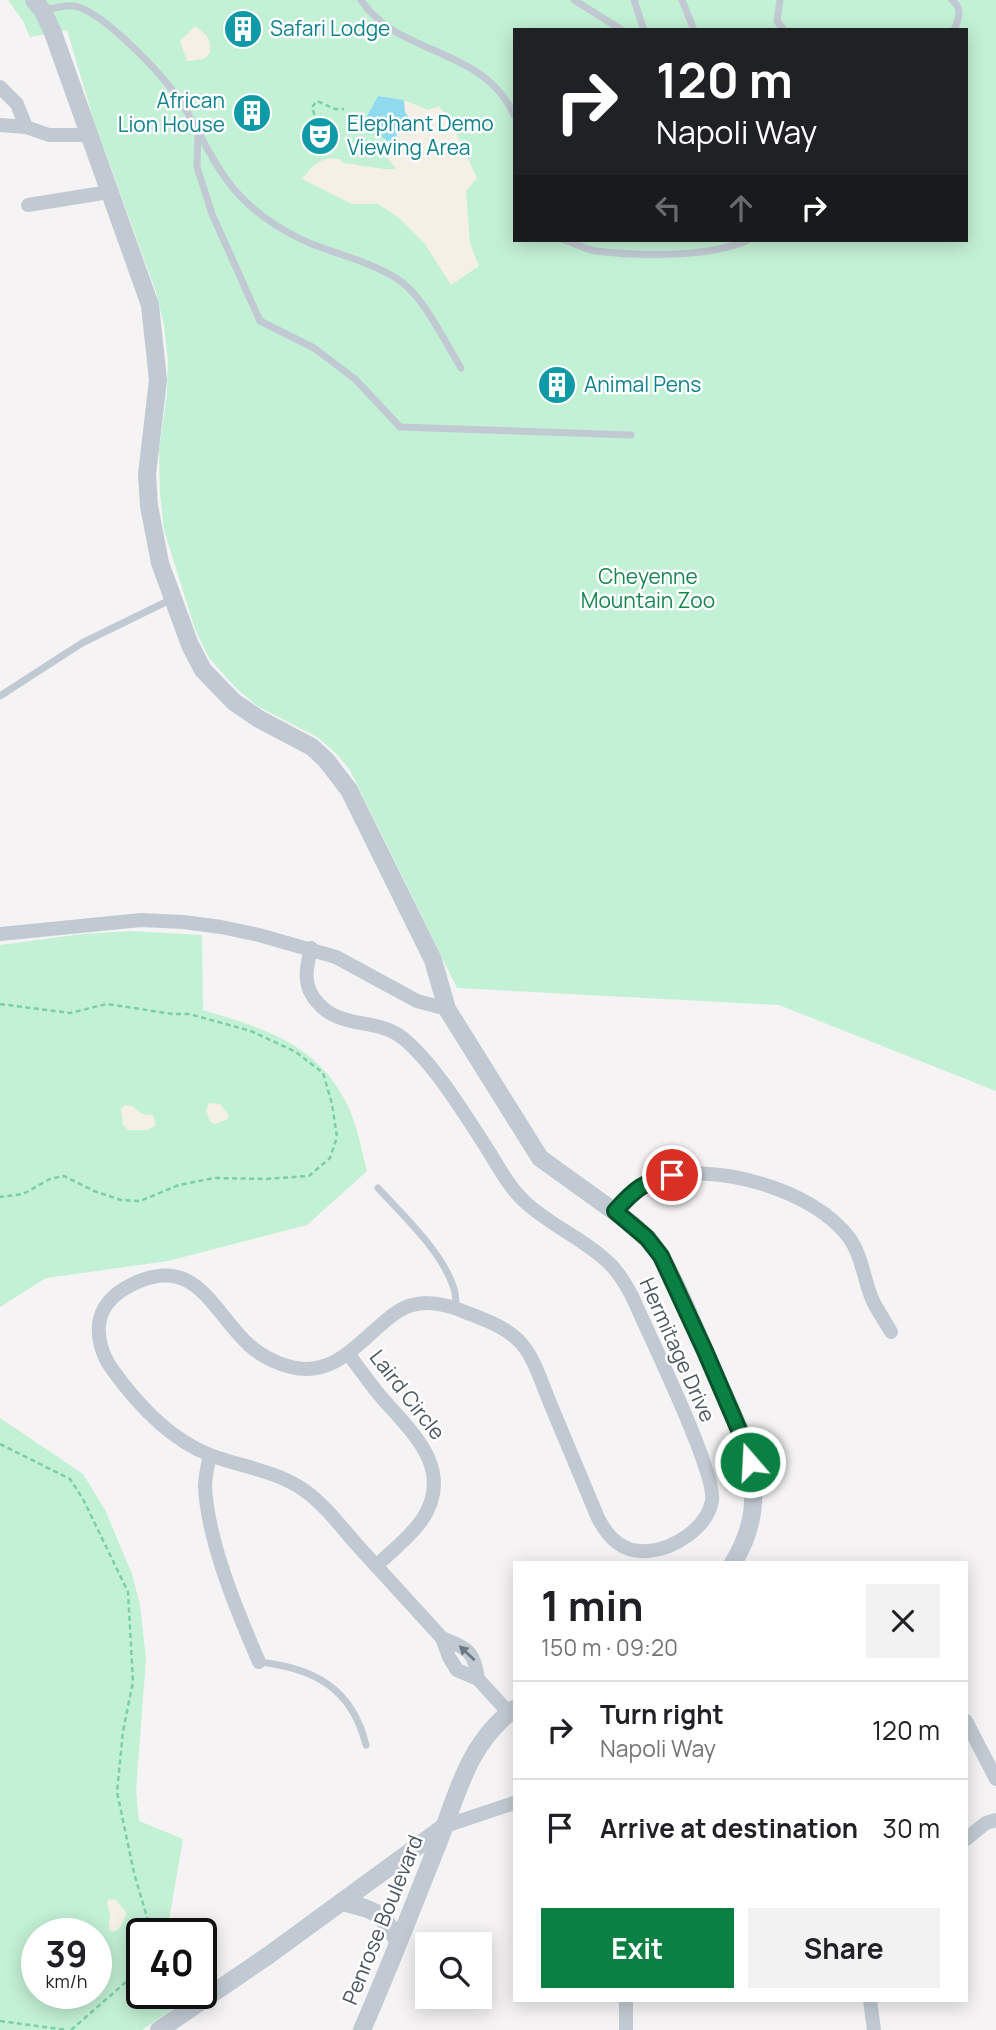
<!DOCTYPE html>
<meta charset="utf-8">
<style>
:root{--surface:#fff;--page:#f2f2f2;--text:#202124;--muted:#757577;--line:#e0e0e0;--accent:#0b8043}
body{margin:0;font-family:Manrope,sans-serif;background:var(--page);color:var(--text);height:100vh;display:flex;flex-direction:column;font-size:26px;white-space:nowrap}
*{box-sizing:border-box;margin:0}
p{font-size:23px;color:var(--muted)}
.icon{flex:none;width:38px;height:38px;fill:none;stroke:currentColor;stroke-width:2;stroke-linecap:round;stroke-linejoin:round}
.map{position:relative;flex:1;overflow:hidden}
.side{position:absolute;left:513px;top:1561px;width:455px;height:441px;display:flex;flex-direction:column;background:var(--surface);border-radius:0px;box-shadow:0 4px 18px #0003}
.side>*{flex:none}
.top-card{position:absolute;left:513px;top:28px;width:455px;height:214px;border-radius:0px;box-shadow:0 4px 18px #0003;background:#202124;color:#fff;overflow:hidden}
.controls{position:absolute;left:415px;top:1932px;display:grid;gap:14px}
.controls a{display:grid;place-items:center;width:77px;height:77px;border-radius:0px;background:var(--surface);box-shadow:0 4px 18px #0003;font-size:35px}
.speed{position:absolute;left:21px;top:1918px;display:flex;gap:14px;font-size:35px;font-weight:700;text-align:center}
.speed>*{display:grid;place-content:center;width:91px;height:91px;border-radius:50%;background:var(--surface);box-shadow:0 4px 18px #0003;line-height:1}
.speed small{font-size:18px;font-weight:400}
.speed .limit{border:4px solid #111;border-radius:10px;background:#fff;color:#111}
.pin{position:absolute;display:grid;place-items:center;width:60px;height:60px;color:#fff;margin:-30px;border:4px solid #fff;border-radius:50%;box-shadow:0 2px 7px #0007}
.me{position:absolute;width:77px;margin:-38px;rotate:341deg;stroke-linejoin:round;filter:drop-shadow(0 0 5px #0008)}
.turn{display:flex;align-items:center;gap:24px;height:147px;padding:0 28px;font-size:32px}
.turn .icon{width:91px;height:91px;stroke-width:2.5}
.turn b{display:block;font-size:49px;line-height:60px}
.lanes{display:flex;align-items:center;height:66px;padding:0 28px;background:#0003;justify-content:center;gap:35px;direction:ltr}
.lanes .off{opacity:.35}
.round{display:grid;place-items:center;flex:none;width:74px;height:74px;border-radius:0px;background:var(--page)}
.overview{display:flex;align-items:center;justify-content:space-between;height:119px;padding:0 28px}
h1{font-size:42px;font-weight:700;line-height:52px}
.primary-button{display:flex;gap:14px;margin-top:auto;padding:14px 28px}
.primary-button a{flex:1;height:80px;border-radius:0px;background:var(--accent);color:#fff;font-size:28px;font-weight:700;line-height:80px;text-align:center}
.primary-button a+a{background:var(--page);color:var(--text)}
ul{padding:0;list-style:none}
li{display:flex;align-items:center;gap:21px;height:98px;padding:0 28px;border-top:2px solid var(--line)}
li div{flex:1}
li b{display:block;font-size:26px}
li em{font-style:normal}
.map>svg:first-child{display:block}
.green{fill:#c3f1d5;fill-rule:evenodd}
.sand{fill:#f5f0e5}
.water{fill:#90daee}
.lines{fill:none;stroke-linecap:round;stroke-linejoin:round}
.path{stroke:#7ad0a6;stroke-width:2.5;stroke-dasharray:5 3.5;stroke-linecap:butt}
.service{stroke:#c1cad2;stroke-width:7}
.minor{stroke:#c1cad2;stroke-width:14}
.tertiary{stroke:#c1cad2;stroke-width:18}
.oneway{fill:#6e7983}
.route-casing{stroke:#07532c;stroke-width:18}
.route{stroke:#0b8043;stroke-width:12}
.labels{text-anchor:middle;stroke-width:5;stroke-linejoin:round;paint-order:stroke}
.culture-label{font-size:21px;fill:#0d838f;stroke:#fff;text-anchor:start}
.park-label{font-size:21px;fill:#17864f;stroke:#fff}
.street-label{font-size:21px;fill:#4a5661;stroke:#fff}
</style>
<div class="map">
<svg width="996" height="2030" viewBox="0 0 996 2030">
<rect width="100%" height="100%" fill="#f5f3f3"/>
<g class="green">
<path d="M8,0H996V1091L779,1005L457,988L350,770L336,753L317,737L257,706L235,687L209,658L195,629L164,530L160,493L159,449L167,393L168,361L164,325L156,292L94,121L67,30L30,37L23,21ZM514,30H966V240H514Z"/>
<path d="M131,931L202,935L203,1010C263,1028 317,1043 347,1104C357,1124 361,1149 367,1171L307,1225L168,1261L46,1278L0,1307V945L83,934Z"/>
<path d="M0,1418L83,1474L105,1510L132,1574L140,1605L146,1659L136,1791L139,1821L183,1839L169,1920L175,1934H142V1993H195L142,2030H0ZM37,1934H96V1993H37Z"/>
</g>
<g class="sand">
<path d="M195,26C206,34 212,38 210,53L204,59L187,61L180,41Z"/>
<path d="M378,96L404,100L428,110L439,106L450,120L477,178L466,191L470,243L479,266L451,285L425,244L398,217L378,204H352L302,179C313,164 321,156 340,159L343,163C354,164 389,171 396,169L386,156L389,142L370,128L366,118Z"/>
<polygon points="209,1103 220,1104 228,1114 228,1119 215,1124 210,1122 206,1110"/>
<polygon points="125,1105 132,1106 142,1114 153,1115 156,1125 148,1130 128,1130 123,1125 121,1109"/>
<polygon points="109,1899 116,1900 127,1914 119,1929 113,1932 109,1929 110,1913 107,1903"/>
</g>
<polygon class="water" points="378,96 404,100 405,112 412,122 407,126 396,125 395,128 398,140 391,147 388,146 389,142 370,128 366,118"/>
<g class="lines">
<g class="path">
<polyline points="317,123 312,107 317,101 335,109 344,109"/>
<polyline points="0,1004 70,1013 107,1004 173,1014 189,1014 251,1031 296,1052 323,1073 332,1104 337,1137 330,1158 309,1176 265,1179 214,1178 179,1185 140,1201 121,1200 94,1191 64,1176 50,1179 23,1194 0,1197"/>
<polyline points="0,1444 70,1479 83,1499 128,1592 133,1682 123,1731 117,1792 134,1873 152,1934"/>
<polyline points="0,2021 67,2030"/>
<polyline points="71,2030 142,1968"/>
</g>
<g class="service">
<path d="M361,0C399,57 483,46 514,115"/>
<polyline points="574,0 622,30"/>
<polyline points="634,0 644,30"/>
<polyline points="682,0 694,30"/>
<polyline points="780,0 777,21 784,30"/>
<path d="M952,0C963,9 959,18 954,30"/>
<path d="M44,10C56,8 70,3 81,8C109,19 161,73 178,98C201,131 213,168 241,197C259,216 287,234 312,244C340,255 370,262 396,278C423,294 444,341 461,368"/>
<polyline points="198,135 197,167 212,214 260,321 314,348 355,379 400,427 631,435"/>
<path d="M564,240C574,243 585,249 595,251C638,256 709,258 748,240"/>
<polyline points="0,696 82,643 172,599"/>
<path d="M378,1188C402,1214 442,1252 453,1286C456,1292 456,1301 456,1308"/>
<path d="M259,1662C314,1668 352,1688 366,1745"/>
</g>
<g class="minor">
<polyline points="0,87 17,104 26,127"/>
<polyline points="0,125 26,127 49,135 89,135"/>
<polyline points="28,205 109,192"/>
<polyline points="0,934 141,920 183,922 221,927 259,935 336,957 417,1001 447,1009"/>
<path d="M311,948C306,969 302,986 318,1003C341,1030 378,1017 404,1039C435,1065 466,1116 488,1150C499,1168 509,1187 525,1202C551,1226 586,1240 611,1265C620,1274 626,1285 632,1296C647,1331 717,1473 712,1501C707,1528 674,1549 648,1551C623,1553 609,1539 598,1518C582,1480 566,1441 550,1403C541,1382 534,1355 518,1340C503,1325 479,1318 460,1310C440,1302 416,1299 397,1312C364,1334 338,1379 291,1367C276,1363 260,1355 249,1345C212,1311 195,1252 131,1285C117,1292 104,1303 100,1319C96,1336 102,1355 112,1369C137,1404 169,1439 210,1455C241,1467 275,1470 304,1490C325,1505 341,1527 358,1546C386,1577 414,1607 442,1638L449,1657L457,1670L478,1679L509,1713"/>
<path d="M615,1211C626,1199 636,1186 651,1180C709,1160 814,1188 850,1239C862,1256 864,1280 872,1299C877,1310 885,1321 891,1332"/>
<path d="M349,1355C360,1369 370,1384 382,1398C413,1433 455,1470 422,1520C410,1537 391,1552 376,1566"/>
<path d="M210,1455C208,1465 205,1476 205,1487C208,1542 237,1611 259,1662"/>
<path d="M442,1638C468,1649 474,1650 478,1679"/>
<polyline points="966,1721 996,1779"/>
<polyline points="445,1826 514,1803"/>
<polyline points="966,1839 986,1823 996,1820"/>
<polyline points="626,2000 626,2030"/>
<polyline points="870,2000 874,2030"/>
</g>
<g class="tertiary">
<path d="M34,0L43,11L53,33L150,305L158,380L147,474L149,506L160,563L190,645L203,670L234,702L259,719L312,747L326,760L349,790L433,960L447,1009L540,1158L633,1225C644,1235 654,1245 661,1257C681,1291 695,1329 711,1365C727,1403 751,1444 753,1486C755,1514 748,1539 733,1563"/>
<path d="M341,1902C373,1909 382,1911 398,1941"/>
<polyline points="159,2030 269,1955 444,1827"/>
<path d="M362,2030C388,1971 411,1911 435,1851C457,1798 465,1746 514,1709"/>
</g>
</g>
<defs><path id="oneway-solid" d="M-6-.8H1V-3.2L6.5 0L1 3.2V.8H-6Z" transform="scale(1.75)"/></defs>
<use class="oneway" href="#oneway-solid" transform="translate(467 1653) rotate(-137)"/>
<g class="lines">
<defs>
<path id="route" d="M672,1175C643,1182 635,1189 615,1211L647,1238L661,1256L705,1351L742,1437L750,1462"/>
</defs>
<use href="#route" class="route-casing"/>
<use href="#route" class="route"/>
</g>
<defs>
<symbol id="building-disc" viewBox="-11 -11 22 22"><circle r="9.5" fill="#0f9aa8" stroke="#fff"/><path d="M-4-6H4V6H1V3H-1V6H-4ZM-2.5-4.3h1.7v1.8h-1.7ZM.8-4.3h1.7v1.8H.8ZM-2.5-1h1.7V.8h-1.7ZM.8-1h1.7V.8H.8Z" fill="#fff"/></symbol>
<symbol id="theatre-disc" viewBox="-11 -11 22 22"><circle r="9.5" fill="#0f9aa8" stroke="#fff"/><path d="M-5-5.5Q0-4 5-5.5V0Q5 5 0 6Q-5 5-5 0ZM-3.3-2.5H-1v1.5H-3.3ZM1-2.5H3.3v1.5H1ZM-2.8 1Q0 5.5 2.8 1Z" fill="#fff"/></symbol>
</defs>
<g fill-rule="evenodd">
<use href="#building-disc" x="221" y="7" width="44" height="44"/>
<use href="#building-disc" x="230" y="91" width="44" height="44"/>
<use href="#theatre-disc" x="298" y="114" width="44" height="44"/>
<use href="#building-disc" x="535" y="363" width="44" height="44"/>
</g>
<g class="labels">
<g class="culture-label">
<text x="270" y="36">Safari Lodge</text>
<text x="225" y="108" text-anchor="end">African<tspan x="225" dy="24">Lion House</tspan></text>
<text x="347" y="131">Elephant Demo<tspan x="347" dy="24">Viewing Area</tspan></text>
<text x="584" y="392">Animal Pens</text>
</g>
<g class="park-label">
<text x="648" y="584">Cheyenne<tspan x="648" dy="24">Mountain Zoo</tspan></text>
</g>
<g class="street-label">
<text transform="translate(677 1350) rotate(66)" y="7">Hermitage Drive</text>
<text transform="translate(407 1395) rotate(52)" y="7">Laird Circle</text>
<text transform="translate(383 1920) rotate(-68)" y="7">Penrose Boulevard</text>
</g>
</g>
</svg>
<div class="controls">
<a><svg class="icon" aria-label="search" viewBox="0 0 24 24"><circle cx="10" cy="10" r="6"/><path d="M15 15l6 6"/></svg></a>
</div>
<div class="speed"><div>39<small>km/h</small></div><div class="limit">40</div></div>
<div class="pin" style="left:672px;top:1175px;background:#d93025"><svg class="icon" aria-label="arrive" viewBox="0 0 24 24"><path d="M6 21V4h12l-3 4 3 4H6"/></svg></div>
<svg class="me" style="left:750px;top:1462px" viewBox="-20 -20 40 40"><circle r="17" fill="#0b8043" stroke="#fff" stroke-width="3"/><path d="M0-11L8 9 0 5-8 9z" fill="#fff"/></svg>
<div class="top-card">
<div class="turn"><svg class="icon" aria-label="right" viewBox="0 0 24 24"><path d="M7 20v-9h11M14 6l5 5-5 5"/></svg><div><b>120 m</b>Napoli Way</div></div>
<div class="lanes"><svg class="icon off" aria-label="left" viewBox="0 0 24 24"><path d="M17 20v-9H6M10 6l-5 5 5 5"/></svg><svg class="icon off" aria-label="ahead" viewBox="0 0 24 24"><path d="M12 20V5M6 11l6-6 6 6"/></svg><svg class="icon" aria-label="right" viewBox="0 0 24 24"><path d="M7 20v-9h11M14 6l5 5-5 5"/></svg></div>
</div>
<section class="side">
<div class="overview"><div><h1>1 min</h1><p>150 m · 09:20</p></div><a class="round"><svg class="icon" aria-label="close" viewBox="0 0 24 24"><path d="M6 6l12 12M18 6L6 18"/></svg></a></div>
<ul>
<li><svg class="icon" aria-label="right" viewBox="0 0 24 24"><path d="M7 20v-9h11M14 6l5 5-5 5"/></svg><div><b>Turn right</b><p>Napoli Way</p></div><em>120 m</em></li>
<li><svg class="icon" aria-label="arrive" viewBox="0 0 24 24"><path d="M6 21V4h12l-3 4 3 4H6"/></svg><div><b>Arrive at destination</b></div><em>30 m</em></li>
</ul>
<div class="primary-button"><a>Exit</a><a>Share</a></div>
</section>
</div>
